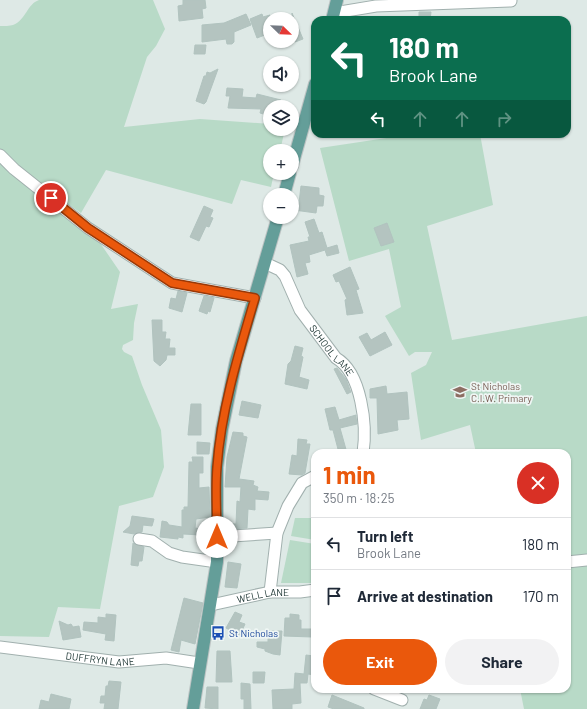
<!DOCTYPE html>
<meta charset="utf-8">
<style>
:root{--surface:#fff;--page:#f2f2f3;--text:#1f2937;--muted:#747a83;--line:#e0e1e3;--accent:#ea580c}
body{margin:0;font-family:Barlow,sans-serif;background:var(--page);color:var(--text);height:100vh;display:flex;flex-direction:column;font-size:15px;white-space:nowrap}
*{box-sizing:border-box;margin:0}
p{font-size:13px;color:var(--muted)}
.icon{flex:none;width:22px;height:22px;fill:none;stroke:currentColor;stroke-width:2;stroke-linecap:round;stroke-linejoin:round}
.map{position:relative;flex:1;overflow:hidden}
.details{position:absolute;left:311px;top:449px;width:260px;height:244px;display:flex;flex-direction:column;background:var(--surface);border-radius:12px;box-shadow:0 1px 3px #0004}
.details>*{flex:none}
.top-card{position:absolute;left:311px;top:16px;width:260px;height:122px;border-radius:12px;box-shadow:0 1px 3px #0004;background:#0b6e4f;color:#fff;overflow:hidden}
.needle{width:26px;rotate:113deg}
.tools{position:absolute;left:263px;top:12px;display:grid;gap:8px}
.tools a{display:grid;place-items:center;width:36px;height:36px;border-radius:50%;background:var(--surface);box-shadow:0 1px 3px #0004;font-size:20px}
.pin{position:absolute;display:grid;place-items:center;width:34px;height:34px;color:#fff;margin:-17px;border:2px solid #fff;border-radius:50%;box-shadow:0 1px 4px #0007}
.me{position:absolute;width:44px;margin:-22px;rotate:0deg;stroke-linejoin:round;filter:drop-shadow(0 0 3px #0008)}
.turn{display:flex;align-items:center;gap:14px;height:84px;padding:0 12px;font-size:18px}
.turn .icon{width:52px;height:52px;stroke-width:2.5}
.turn b{display:block;font-size:28px;line-height:34px}
.lanes{display:flex;align-items:center;height:38px;padding:0 12px;background:#0003;justify-content:center;gap:20px;direction:ltr}
.lanes .off{opacity:.35}
.round{display:grid;place-items:center;flex:none;width:42px;height:42px;border-radius:21px;background:var(--page)}
.head{display:flex;align-items:center;justify-content:space-between;height:68px;padding:0 12px}
h1{font-size:24px;font-weight:700;line-height:30px;color:var(--accent)}
.button{display:flex;gap:8px;margin-top:auto;padding:8px 12px}
.button a{flex:1;height:46px;border-radius:24px;background:var(--accent);color:#fff;font-size:16px;font-weight:700;line-height:46px;text-align:center}
.button a+a{background:var(--page);color:var(--text)}
ul{padding:0;list-style:none}
li{display:flex;align-items:center;gap:12px;height:52px;padding:0 12px;border-top:1px solid var(--line)}
li div{flex:1}
li b{display:block;font-size:15px}
li em{font-style:normal}
.map>svg:first-child{display:block}
.green{fill:#b8dac7}
.building{fill:#b4c4c0;stroke:#b1c3bf}
.lines{fill:none;stroke-linecap:round;stroke-linejoin:round}
.minor-casing{stroke:#a1b0ae;stroke-width:13}
.major-casing{stroke:#bcc3c3;stroke-width:14}
.minor{stroke:#fff;stroke-width:11}
.major{stroke:#649e99;stroke-width:12}
.route-casing{stroke:#983908;stroke-width:10}
.route{stroke:#ea580c;stroke-width:7}
.labels{text-anchor:middle;stroke-width:3.5;stroke-linejoin:round;paint-order:stroke}
.street-label{font-size:10px;fill:#203836;stroke:#eff6f4}
.education-label{font-size:10px;fill:#785e54;stroke:#eff6f4;text-anchor:start}
.transit-label{font-size:10px;fill:#164399;stroke:#eff6f4;text-anchor:start}
</style>
<div class="map">
<svg width="587" height="709" viewBox="0 0 587 709">
<rect width="100%" height="100%" fill="#dee9e6"/>
<g class="green">
<path d="M39,0H153L165,29L156,46L147,57L124,127L200,119L270,124V129H285L280,151H270V173H274L271,187L241,180L232,204L106,170L81,213L26,176L0,151V26C4,26 10,26 13,25C26,20 27,4 39,0Z"/>
<polygon points="413,134 480,134 493,205 427,226 452,340 587,316 587,555 567,558 567,453 476,453 470,425 421,440 411,373 426,365 432,352 415,352 409,356 385,316 401,307 389,249 349,261 320,148"/>
<polygon points="0,159 41,198 96,237 120,272 111,309 138,304 134,323 133,340 123,345 122,349 124,352 132,356 142,385 161,430 164,467 153,497 119,506 100,609 58,607 49,637 0,636"/>
<polygon points="295,518 315,518 315,540 291,536"/>
<polygon points="290,540 315,544 315,583 281,583"/>
<polygon points="587,564 587,709 524,709 520,689 567,689 567,567"/>
</g>
<g class="building">
<polygon points="183,0 205,0 206,8 202,9 203,18 179,21 178,6 183,5"/>
<polygon points="419,12 431,12 430,20 419,20"/>
<polygon points="292,13 303,39 295,42 292,33"/>
<polygon points="246,14 251,25 234,32 234,42 232,44 227,44 226,39 202,42 202,25 224,23"/>
<polygon points="262,14 263,17 270,15 270,27 268,28 270,33 257,38 250,19"/>
<polygon points="195,45 206,45 205,54 194,54"/>
<polygon points="218,69 206,102 204,104 196,101 204,76 206,76 207,72 210,73"/>
<polygon points="227,88 243,89 242,97 256,98 257,94 281,100 279,107 270,107 270,116 260,113 261,109 228,108 230,96 226,96"/>
<polygon points="301,186 319,188 319,195 324,196 323,206 317,206 316,213 294,210 295,202 299,203"/>
<polygon points="204,206 213,210 210,217 213,218 209,227 206,226 199,241 190,237"/>
<polygon points="314,219 319,233 322,232 327,248 337,245 339,253 327,256 325,250 309,255 310,262 305,263 308,274 297,277 290,245 309,241 308,237 310,237 305,222"/>
<polygon points="387,223 394,242 381,246 374,228"/>
<polygon points="350,267 359,289 356,290 363,313 347,315 345,300 347,299 339,281 336,282 333,275"/>
<polygon points="178,291 187,293 182,312 169,308 171,298 176,299"/>
<polygon points="204,296 214,298 210,312 208,311 207,314 199,311"/>
<polygon points="152,320 162,320 162,332 166,332 165,339 170,339 169,348 175,348 175,355 167,355 166,360 160,366 154,361"/>
<polygon points="385,332 392,345 370,356 359,337 367,333 371,340"/>
<polygon points="295,346 303,348 301,356 303,357 299,377 309,380 307,389 285,384 288,364 291,361"/>
<polygon points="337,368 346,379 350,390 351,392 347,394 334,369"/>
<polygon points="386,386 387,394 407,392 409,419 397,420 398,430 378,434 377,398 370,398 370,389"/>
<polygon points="242,401 261,405 258,418 239,415"/>
<polygon points="191,404 201,404 201,435 188,435"/>
<polygon points="335,407 339,420 356,415 356,417 357,424 340,428 347,453 339,453 333,430 330,430 325,409"/>
<polygon points="233,432 243,433 243,436 247,437 239,479 254,481 253,485 258,487 257,491 269,492 268,500 255,499 255,510 248,509 247,528 231,529 231,524 236,524 237,501 240,502 241,487 225,487 227,457"/>
<polygon points="298,439 307,440 306,444 310,444 305,473 302,475 289,474 292,455 297,456"/>
<polygon points="197,442 210,443 209,454 197,454"/>
<polygon points="192,457 203,457 203,473 199,473 199,488 209,487 210,517 196,519 195,528 202,529 201,535 183,534 183,538 178,537 178,539 160,537 162,521 167,522 169,525 182,527 182,510 184,510 184,507 188,507 189,462 193,462"/>
<polygon points="132,516 154,519 152,526 143,525 142,532 134,534 123,532 130,526"/>
<polygon points="133,543 144,547 142,561 139,561 138,566 131,565"/>
<polygon points="228,562 241,564 237,588 225,587"/>
<polygon points="184,598 203,603 195,644 181,640 179,652 171,650"/>
<polygon points="235,612 242,615 239,622 245,624 240,635 226,628"/>
<polygon points="106,614 116,615 114,641 105,640 106,634 83,630 84,622 98,623 98,617 106,618"/>
<polygon points="290,614 299,615 299,620 301,620 301,629 312,629 312,637 284,636 285,618 290,618"/>
<polygon points="59,621 68,625 71,624 73,627 79,626 81,637 63,640"/>
<polygon points="268,631 282,631 280,655 273,654 265,651 265,649 257,647 257,642 268,642"/>
<polygon points="217,651 230,651 232,682 216,682"/>
<polygon points="306,655 314,656 315,675 308,674 307,683 300,683 301,703 292,704 292,709 273,709 272,690 294,689 295,673 304,674"/>
<polygon points="253,672 265,672 264,683 253,683"/>
<polygon points="109,681 121,682 118,709 104,709 105,703 100,703 101,696 105,696 106,686 108,686"/>
<polygon points="241,683 250,684 251,709 244,709 244,699 241,699"/>
<polygon points="207,687 218,687 218,709 205,708"/>
<polygon points="51,694 71,699 69,709 39,709 41,700 49,702"/>
<polygon points="332,695 364,708 364,709 334,709 328,707"/>
<polygon points="429,695 440,699 436,709 420,709 424,699 427,700"/>
</g>
<g class="lines">
<defs>
<g id="minor">
<polyline points="334,13 376,6 511,1"/>
<polyline points="0,155 14,169 88,228 172,283 255,298"/>
<path id="s1" d="M265,263L280,270L285,276L300,310L336,358C362,373 367,426 363,453"/>
<polyline points="217,537 277,533"/>
<polyline points="139,539 152,541 169,553 182,557 217,562"/>
<polyline points="567,562 587,560"/>
<polyline points="270,592 277,533 288,506 302,483 315,476"/>
<path id="s2" d="M211,605L270,592H300L315,590"/>
<path id="s3" d="M0,647L119,662L166,658L199,663"/>
<polyline points="374,689 402,700"/>
</g>
<g id="major">
<polyline points="332,20 337,0"/>
<polyline points="292,166 315,84"/>
<polyline points="284,195 290,173"/>
<polyline points="193,709 217,562 217,467 222,429 236,361 278,217"/>
</g>
</defs>
<use href="#minor" class="minor-casing"/>
<use href="#major" class="major-casing"/>
<use href="#minor" class="minor"/>
<use href="#major" class="major"/>
</g>
<g class="lines">
<defs>
<path id="route" d="M51,198L88,228L172,283L255,298C239,352 221,410 217,467C215,490 217,514 217,537"/>
</defs>
<use href="#route" class="route-casing"/>
<use href="#route" class="route"/>
</g>
<defs>
<symbol id="school-bare" viewBox="-9 -9 18 18"><path d="M0-5L7-2L0 1L-7-2ZM-4 1L0 2.5L4 1V4Q0 6-4 4Z" fill="#8d6e63" stroke="#eff6f4" stroke-width="2.5" paint-order="stroke"/></symbol>
<symbol id="bus-bare" viewBox="-9 -9 18 18"><path d="M-5-6H5V4H4V6H2V4H-2V6H-4V4H-5ZM-3.5-4V0h7V-4ZM-3.5 1.2v1.5H-2V1.2ZM2 1.2v1.5H3.5V1.2Z" fill="#1a4fb4" stroke="#eff6f4" stroke-width="2.5" paint-order="stroke"/></symbol>
</defs>
<g fill-rule="evenodd">
<use href="#school-bare" x="450" y="382" width="20" height="20"/>
<use href="#bus-bare" x="208" y="623" width="20" height="20"/>
</g>
<g class="labels">
<g class="street-label">
<text dy="4" stroke="none"><textPath href="#s1" startOffset="113">SCHOOL LANE</textPath></text>
<text dy="4" stroke="none"><textPath href="#s2" startOffset="53">WELL LANE</textPath></text>
<text dy="4" stroke="none"><textPath href="#s3" startOffset="101">DUFFRYN LANE</textPath></text>
</g>
<g class="education-label">
<text x="471" y="390">St Nicholas<tspan x="471" dy="12">C.I.W. Primary</tspan></text>
</g>
<g class="transit-label">
<text x="229" y="637">St Nicholas</text>
</g>
</g>
</svg>
<div class="tools">
<a><svg class="needle" viewBox="-14 -14 28 28"><path d="M0-13l5 13h-10z" fill="#e53935"/><path d="M0 13l5-13h-10z" fill="#747a83"/></svg></a>
<a><svg class="icon" aria-label="sound" viewBox="0 0 24 24"><path d="M4 9h4l5-4v14l-5-4H4zM17 9q2 3 0 6"/></svg></a>
<a><svg class="icon" aria-label="layers" viewBox="0 0 24 24"><path d="M12 4l9 5-9 5-9-5zM3 14l9 5 9-5"/></svg></a>
<a>+</a>
<a>−</a>
</div>
<div class="pin" style="left:51px;top:198px;background:#d93025"><svg class="icon" aria-label="arrive" viewBox="0 0 24 24"><path d="M6 21V4h12l-3 4 3 4H6"/></svg></div>
<svg class="me" style="left:217px;top:537px" viewBox="-20 -20 40 40"><circle r="19" fill="#fff"/><path d="M0-13L10 11 0 6-10 11z" fill="#ea580c"/></svg>
<div class="top-card">
<div class="turn"><svg class="icon" aria-label="left" viewBox="0 0 24 24"><path d="M17 20v-9H6M10 6l-5 5 5 5"/></svg><div><b>180 m</b>Brook Lane</div></div>
<div class="lanes"><svg class="icon" aria-label="left" viewBox="0 0 24 24"><path d="M17 20v-9H6M10 6l-5 5 5 5"/></svg><svg class="icon off" aria-label="ahead" viewBox="0 0 24 24"><path d="M12 20V5M6 11l6-6 6 6"/></svg><svg class="icon off" aria-label="ahead" viewBox="0 0 24 24"><path d="M12 20V5M6 11l6-6 6 6"/></svg><svg class="icon off" aria-label="right" viewBox="0 0 24 24"><path d="M7 20v-9h11M14 6l5 5-5 5"/></svg></div>
</div>
<section class="details">
<div class="head"><div><h1>1 min</h1><p>350 m · 18:25</p></div><a class="round" style="background:#d93025;color:#fff"><svg class="icon" aria-label="close" viewBox="0 0 24 24"><path d="M6 6l12 12M18 6L6 18"/></svg></a></div>
<ul>
<li><svg class="icon" aria-label="left" viewBox="0 0 24 24"><path d="M17 20v-9H6M10 6l-5 5 5 5"/></svg><div><b>Turn left</b><p>Brook Lane</p></div><em>180 m</em></li>
<li><svg class="icon" aria-label="arrive" viewBox="0 0 24 24"><path d="M6 21V4h12l-3 4 3 4H6"/></svg><div><b>Arrive at destination</b></div><em>170 m</em></li>
</ul>
<div class="button"><a>Exit</a><a>Share</a></div>
</section>
</div>
